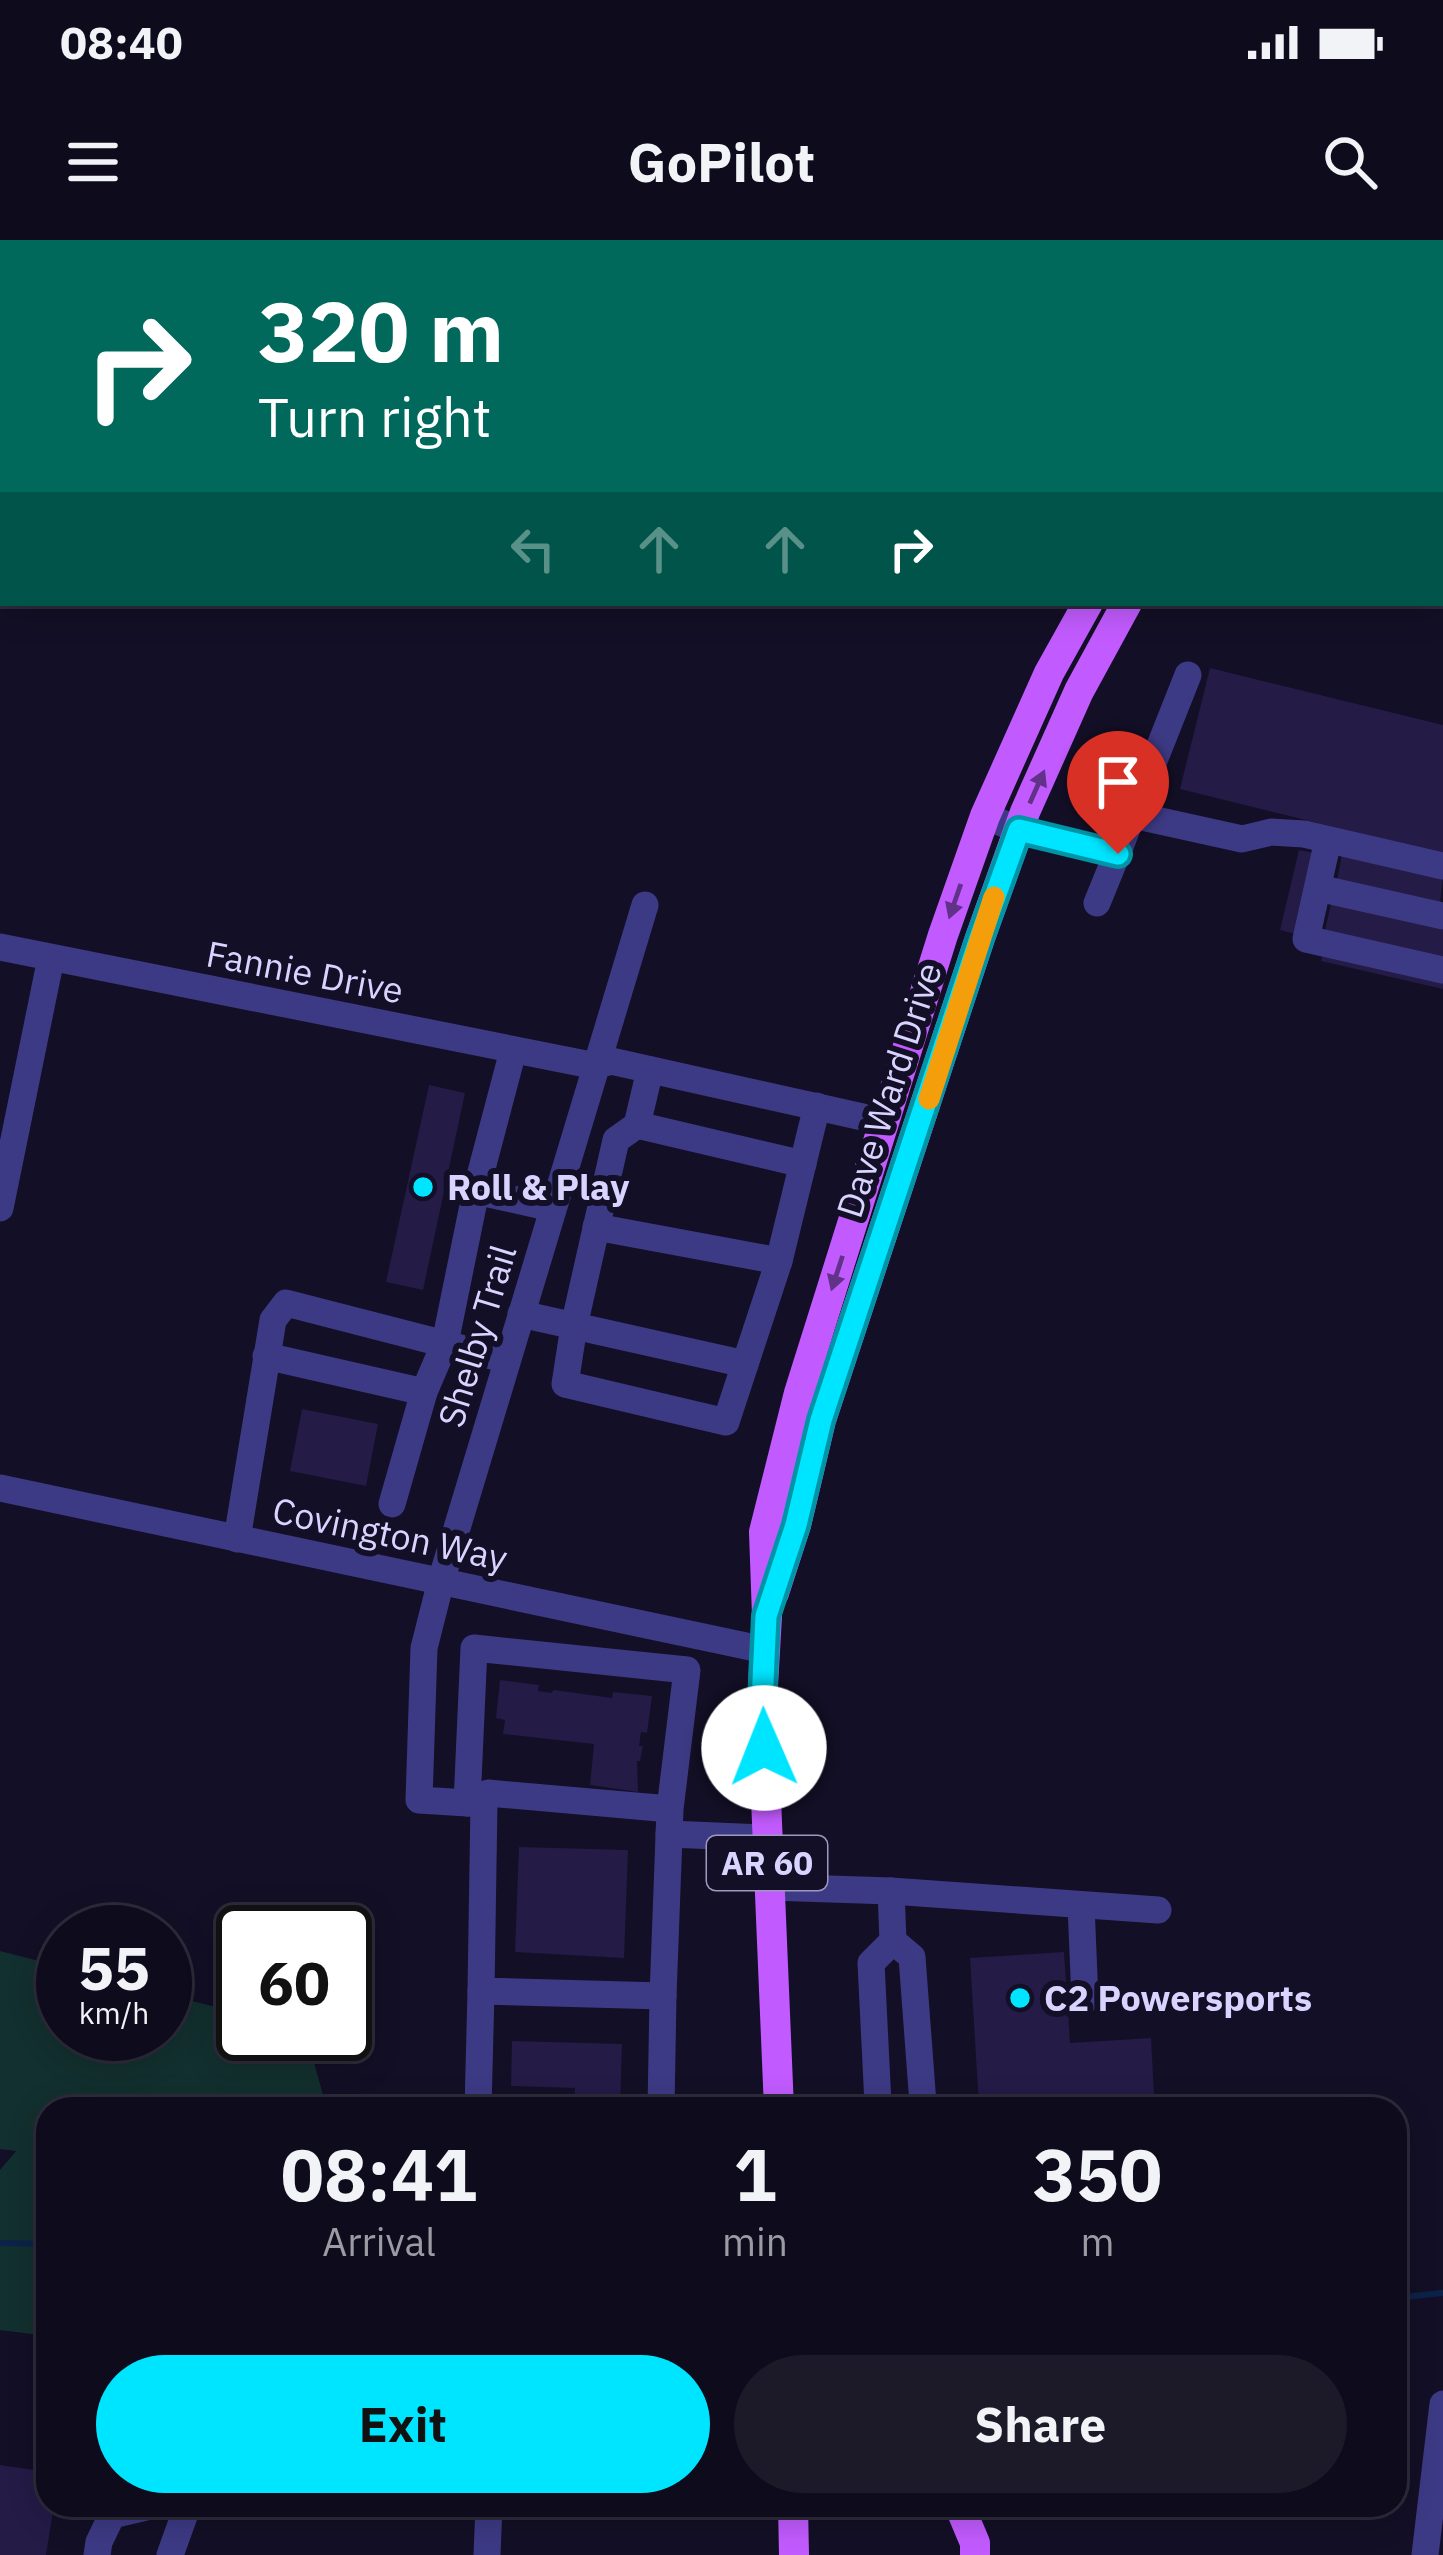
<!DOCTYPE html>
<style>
:root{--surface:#0e0b1c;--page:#1c1929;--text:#f1f3f6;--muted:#9b9ba3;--line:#2e2b3b;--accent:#00e5ff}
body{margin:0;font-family:"IBM Plex Sans",sans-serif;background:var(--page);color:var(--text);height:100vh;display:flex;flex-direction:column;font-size:45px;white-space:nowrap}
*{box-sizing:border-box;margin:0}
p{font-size:39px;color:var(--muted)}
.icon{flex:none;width:66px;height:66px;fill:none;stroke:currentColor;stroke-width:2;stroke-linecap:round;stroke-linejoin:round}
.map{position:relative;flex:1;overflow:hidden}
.sheet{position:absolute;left:36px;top:1857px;width:1371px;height:420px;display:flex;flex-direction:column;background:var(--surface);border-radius:36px;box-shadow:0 6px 30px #0003,0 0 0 3px var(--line)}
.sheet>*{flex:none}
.top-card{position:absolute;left:0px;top:0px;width:1443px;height:366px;box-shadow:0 6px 30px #0003,0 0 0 3px var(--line);background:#00695c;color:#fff;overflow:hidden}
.speed{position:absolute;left:36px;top:1665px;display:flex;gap:24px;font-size:60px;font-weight:700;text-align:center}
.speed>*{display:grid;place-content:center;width:156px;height:156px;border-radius:50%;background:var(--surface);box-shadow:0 6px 30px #0003,0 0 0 3px var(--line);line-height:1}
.speed small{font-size:30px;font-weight:400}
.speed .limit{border:6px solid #111;border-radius:18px;background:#fff;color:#111}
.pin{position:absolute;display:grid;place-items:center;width:102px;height:102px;color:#fff;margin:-123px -51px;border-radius:50% 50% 50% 0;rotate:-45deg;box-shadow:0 0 12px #0007}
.pin .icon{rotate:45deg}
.me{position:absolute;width:132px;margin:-66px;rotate:359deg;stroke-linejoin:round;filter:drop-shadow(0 0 9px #0008)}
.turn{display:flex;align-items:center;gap:42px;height:252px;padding:0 60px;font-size:54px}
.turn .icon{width:156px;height:156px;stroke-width:2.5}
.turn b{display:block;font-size:84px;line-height:102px}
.lanes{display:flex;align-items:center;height:114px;padding:0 60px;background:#0003;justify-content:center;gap:60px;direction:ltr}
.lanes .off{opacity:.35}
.eta{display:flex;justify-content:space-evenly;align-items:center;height:204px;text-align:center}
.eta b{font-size:72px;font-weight:700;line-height:84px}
.primary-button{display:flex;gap:24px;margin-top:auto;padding:24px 60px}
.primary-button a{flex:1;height:138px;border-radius:72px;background:var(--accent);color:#111;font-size:48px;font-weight:700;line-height:138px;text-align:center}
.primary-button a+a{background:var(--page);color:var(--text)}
.status{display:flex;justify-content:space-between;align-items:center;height:84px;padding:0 60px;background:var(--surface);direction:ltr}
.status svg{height:33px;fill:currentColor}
header{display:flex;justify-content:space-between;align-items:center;height:156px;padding:0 60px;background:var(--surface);font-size:54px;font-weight:700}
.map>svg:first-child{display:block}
.green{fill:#12302f}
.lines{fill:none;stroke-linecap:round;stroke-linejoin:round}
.stream{stroke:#0c2248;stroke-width:6}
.building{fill:#241b47}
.minor{stroke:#3d3a85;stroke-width:27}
.major{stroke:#c25bff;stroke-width:30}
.oneway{fill:#623188}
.route-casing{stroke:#0095a6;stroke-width:30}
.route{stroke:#00e5ff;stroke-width:21}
.slow{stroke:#f59e0b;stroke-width:21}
.poi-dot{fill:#00e5ff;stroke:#130f26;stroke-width:4.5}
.labels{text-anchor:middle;stroke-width:12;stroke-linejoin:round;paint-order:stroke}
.shield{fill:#130f26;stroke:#9e99be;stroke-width:3}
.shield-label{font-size:33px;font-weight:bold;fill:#d9d4ff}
.street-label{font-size:36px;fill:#d9d4ff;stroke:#130f26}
.poi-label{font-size:36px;font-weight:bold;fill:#d9d4ff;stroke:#130f26;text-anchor:start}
</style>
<div class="status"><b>08:40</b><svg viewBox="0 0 49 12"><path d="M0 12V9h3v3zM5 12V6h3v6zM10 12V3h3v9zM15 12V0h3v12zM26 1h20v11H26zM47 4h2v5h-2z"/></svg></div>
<header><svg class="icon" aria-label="menu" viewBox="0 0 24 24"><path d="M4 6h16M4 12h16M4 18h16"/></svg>GoPilot<svg class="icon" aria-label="search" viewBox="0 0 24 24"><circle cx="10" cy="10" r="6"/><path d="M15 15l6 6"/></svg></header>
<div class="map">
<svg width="1443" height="2315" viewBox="0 0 1443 2315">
<rect width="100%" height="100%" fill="#130f26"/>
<g class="green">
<polygon points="0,0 115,0 114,3 3,3 3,193 0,194"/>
<polygon points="0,1711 63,1727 63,1794 165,1794 165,1754 243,1774 243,1794 306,1794 327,1869 48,1869 48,2096 0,2090 0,1930 16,1911 0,1909"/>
</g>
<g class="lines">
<g class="stream">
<polyline points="0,2003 48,2004"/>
<polyline points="1395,2058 1442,2053"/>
</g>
</g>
<g class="building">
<polygon points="1210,428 1443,485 1443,614 1180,549"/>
<polygon points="1299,610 1319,614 1299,695 1280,690"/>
<polygon points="1342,615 1443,637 1440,663 1337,640"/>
<polygon points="1331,664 1443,690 1443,717 1325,690"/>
<polygon points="1324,709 1443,737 1443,749 1321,721"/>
<polygon points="429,845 465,853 423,1050 386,1042"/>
<polygon points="302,1169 378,1184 366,1246 290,1231"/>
<polygon points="500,1440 539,1445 538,1451 551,1453 554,1450 612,1458 613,1452 652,1456 647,1493 641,1492 639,1506 643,1506 640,1521 637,1521 638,1552 590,1545 594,1504 503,1494 505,1480 496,1478"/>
<polygon points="519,1607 628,1610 624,1718 515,1712"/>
<polygon points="1064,1712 1070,1803 1151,1798 1154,1855 979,1866 970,1718"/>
<polygon points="512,1801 622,1804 620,1869 574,1869 575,1848 511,1846"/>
<polygon points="0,2225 48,2232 48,2265 54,2265 46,2315 0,2315"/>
</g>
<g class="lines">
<g class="minor">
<polyline points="1118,0 1120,3"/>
<polyline points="1259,3 1261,0"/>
<polyline points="1133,575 1242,599 1271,592 1304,594 1443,626"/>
<polyline points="985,576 1019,590 1117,614 1188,435"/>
<polyline points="1328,600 1306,699 1443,730"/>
<polyline points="1318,648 1443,676"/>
<polyline points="1097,663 1117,614"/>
<polyline points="0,707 596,826 611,821 885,882"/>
<polyline points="650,830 637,885 616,900 574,1086 565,1144 726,1182 779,1021 817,866"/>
<polyline points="637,885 803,924"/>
<polyline points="476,951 552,968"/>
<polyline points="0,968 51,718"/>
<polyline points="596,987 779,1021"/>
<polyline points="521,1074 745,1124"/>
<polyline points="266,1116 424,1152"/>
<polyline points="0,1248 765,1410"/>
<polyline points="392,1264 424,1152 445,1103 476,951 513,811"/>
<polyline points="237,1299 273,1080 286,1063 507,1120"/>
<polyline points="467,1563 474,1408 687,1430 670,1569 663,1756 481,1751 484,1562 488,1553 670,1569"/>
<polyline points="484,1564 419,1560 424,1408 441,1341 645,665"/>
<polyline points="669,1594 766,1598"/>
<polyline points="769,1647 891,1651 1158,1670"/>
<polyline points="891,1651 893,1701 912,1717 923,1864 920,1869"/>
<polyline points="1081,1665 1085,1760"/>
<polyline points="478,1869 481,1751"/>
<polyline points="661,1869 663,1756"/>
<polyline points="881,1869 878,1864 871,1723 893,1701"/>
<polyline points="97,2315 99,2302 112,2275 150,2266 187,2267"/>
<polyline points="170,2315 188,2265"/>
<polyline points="487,2315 489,2265"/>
<polyline points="1425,2315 1443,2164"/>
</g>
<g class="major">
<polyline points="1328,3 1330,0"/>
<polyline points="1371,3 1373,0"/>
<polyline points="774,1353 796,1285 821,1180 980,698 1025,572 1079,451 1127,363"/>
<polyline points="779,1869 762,1463 767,1376 764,1292 799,1153 943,695 985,576 1049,433 1088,363"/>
<polyline points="793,2265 794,2315"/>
<polyline points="959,2265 975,2303 975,2315"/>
</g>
</g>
<defs><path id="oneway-solid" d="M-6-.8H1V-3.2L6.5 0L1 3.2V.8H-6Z" transform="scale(3)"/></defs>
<g class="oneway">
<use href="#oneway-solid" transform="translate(1037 547) rotate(-66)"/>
<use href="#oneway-solid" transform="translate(955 661) rotate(109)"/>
<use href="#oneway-solid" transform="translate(837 1033) rotate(108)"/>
</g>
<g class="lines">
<defs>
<polyline id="route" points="764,1508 762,1463 766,1376 796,1285 821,1180 980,698 1019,590 1118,614"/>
</defs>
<use href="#route" class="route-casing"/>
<use href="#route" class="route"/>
<polyline class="slow" points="929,859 994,657"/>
</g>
<g class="poi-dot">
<circle cx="423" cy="947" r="12"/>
<circle cx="1020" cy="1758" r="12"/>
</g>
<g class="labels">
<rect class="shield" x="707" y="1596" width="120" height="54" rx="9"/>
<g class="shield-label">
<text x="767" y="1635">AR 60</text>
</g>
<g class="street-label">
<text transform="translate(305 732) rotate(11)" y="13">Fannie Drive</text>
<text transform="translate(889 850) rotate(-72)" y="13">Dave Ward Drive</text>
<text transform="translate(477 1096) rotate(-73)" y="13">Shelby Trail</text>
<text transform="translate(390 1294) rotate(12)" y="13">Covington Way</text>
</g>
<g class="poi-label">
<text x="447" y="960">Roll &amp; Play</text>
<text x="1044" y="1771">C2 Powersports</text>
</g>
</g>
</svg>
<div class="speed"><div>55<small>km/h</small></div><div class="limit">60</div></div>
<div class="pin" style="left:1118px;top:614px;background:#d93025"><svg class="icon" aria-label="arrive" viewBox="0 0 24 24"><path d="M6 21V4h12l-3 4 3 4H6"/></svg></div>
<svg class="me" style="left:764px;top:1508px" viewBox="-20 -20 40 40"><circle r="19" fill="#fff"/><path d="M0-13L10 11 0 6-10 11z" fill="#00e5ff"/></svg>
<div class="top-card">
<div class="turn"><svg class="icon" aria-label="right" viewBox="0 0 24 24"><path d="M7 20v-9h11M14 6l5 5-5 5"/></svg><div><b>320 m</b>Turn right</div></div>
<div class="lanes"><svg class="icon off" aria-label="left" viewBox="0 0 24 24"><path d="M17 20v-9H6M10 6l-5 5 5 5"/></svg><svg class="icon off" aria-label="ahead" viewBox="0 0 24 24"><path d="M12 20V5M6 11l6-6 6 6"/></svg><svg class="icon off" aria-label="ahead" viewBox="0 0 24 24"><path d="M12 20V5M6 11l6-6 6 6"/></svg><svg class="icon" aria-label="right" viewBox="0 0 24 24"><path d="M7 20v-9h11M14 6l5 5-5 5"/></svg></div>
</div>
<section class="sheet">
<div class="eta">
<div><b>08:41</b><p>Arrival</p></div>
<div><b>1</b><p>min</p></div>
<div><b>350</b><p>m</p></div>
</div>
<div class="primary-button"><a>Exit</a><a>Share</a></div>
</section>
</div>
